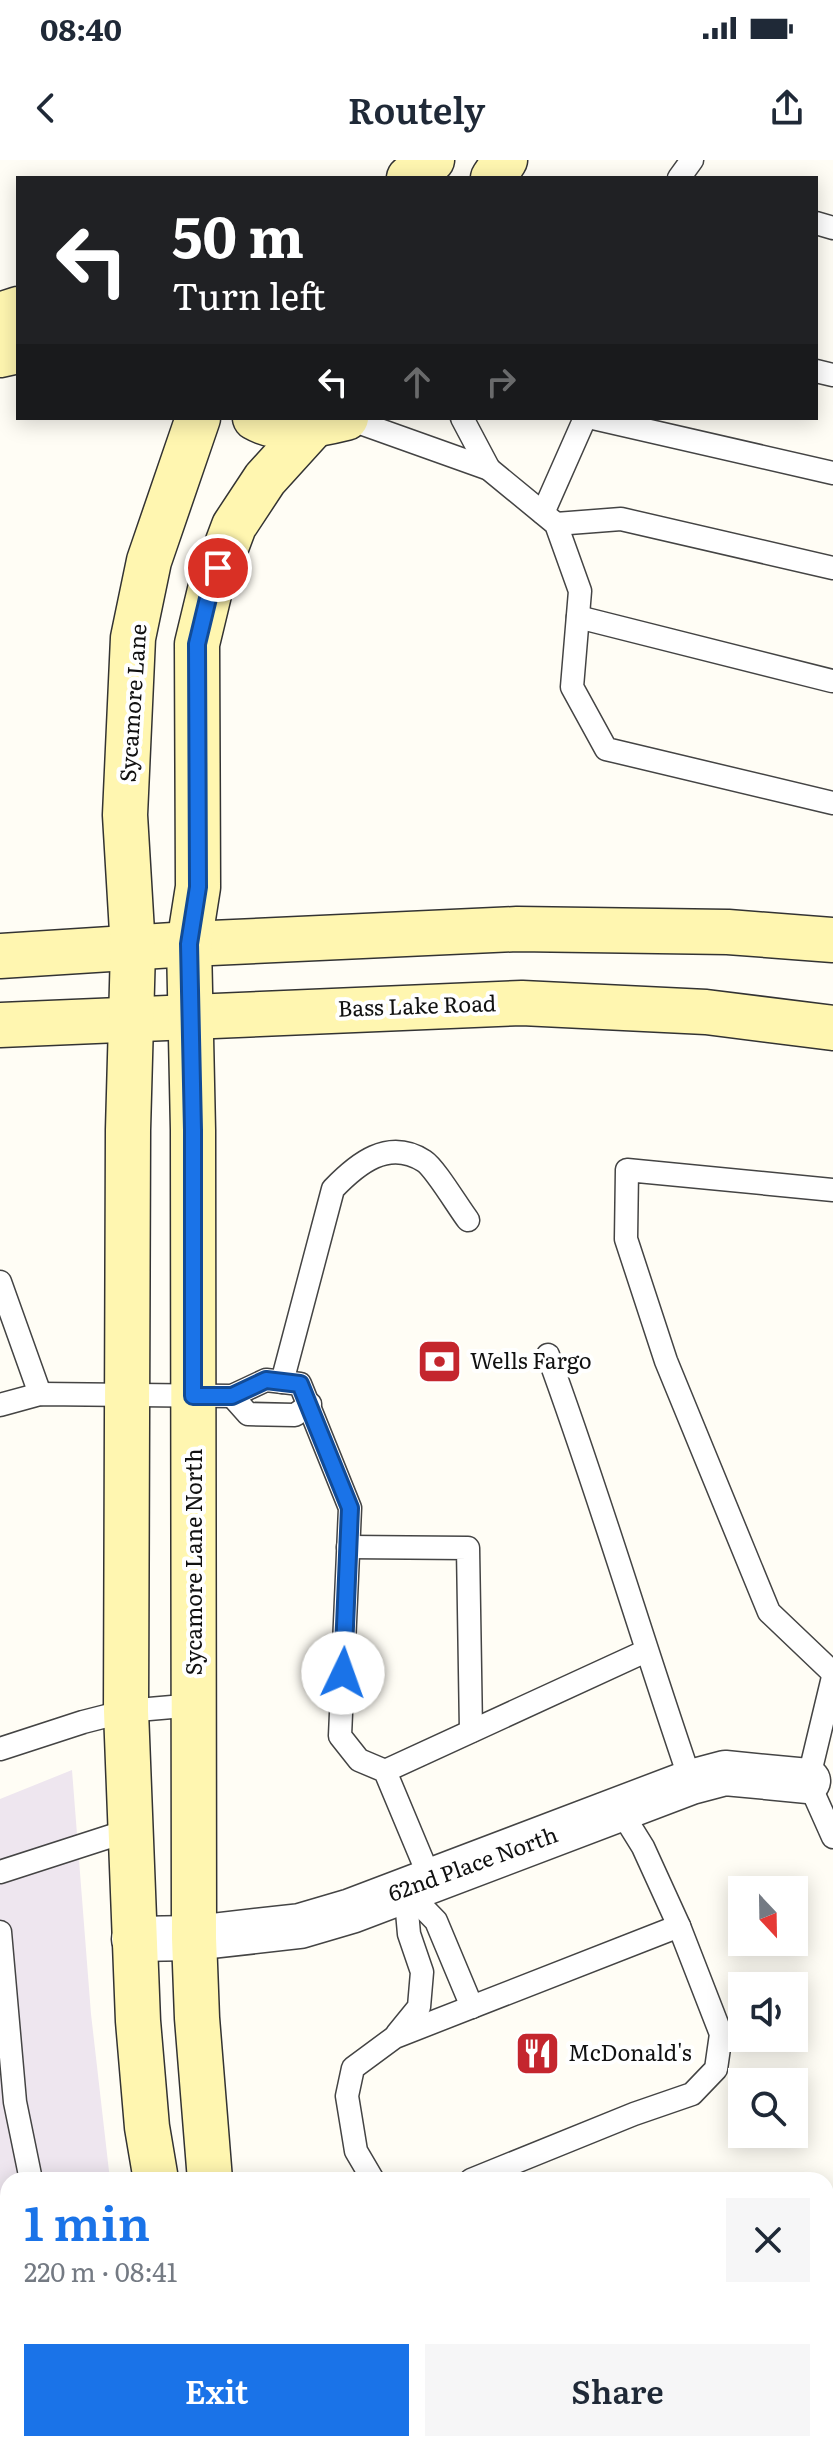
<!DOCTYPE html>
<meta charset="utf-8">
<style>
:root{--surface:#fff;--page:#f6f6f7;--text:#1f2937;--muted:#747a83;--accent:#1a73e8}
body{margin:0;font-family:Literata,serif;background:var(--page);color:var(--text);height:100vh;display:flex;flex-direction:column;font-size:30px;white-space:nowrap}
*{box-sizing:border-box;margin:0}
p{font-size:26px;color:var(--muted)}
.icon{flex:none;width:44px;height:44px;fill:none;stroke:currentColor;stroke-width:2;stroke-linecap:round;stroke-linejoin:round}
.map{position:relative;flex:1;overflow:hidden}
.drawer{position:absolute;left:0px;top:2012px;width:834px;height:280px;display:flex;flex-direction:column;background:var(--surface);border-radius:24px 24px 0 0;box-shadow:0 4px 20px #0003}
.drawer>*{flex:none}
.hud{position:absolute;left:16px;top:16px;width:802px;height:244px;border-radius:0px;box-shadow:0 4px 20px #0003;background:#202124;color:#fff;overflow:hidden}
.needle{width:52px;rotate:158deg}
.fabs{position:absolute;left:728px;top:1716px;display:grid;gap:16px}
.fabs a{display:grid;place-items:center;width:80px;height:80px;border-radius:0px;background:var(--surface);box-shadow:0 4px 20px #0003;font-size:40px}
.pin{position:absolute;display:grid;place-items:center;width:68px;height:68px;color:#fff;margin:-34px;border:4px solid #fff;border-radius:50%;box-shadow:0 2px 8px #0007}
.me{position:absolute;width:88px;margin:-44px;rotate:3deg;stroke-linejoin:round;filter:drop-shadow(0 0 6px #0008)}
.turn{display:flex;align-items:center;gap:28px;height:168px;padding:0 24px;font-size:36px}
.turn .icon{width:104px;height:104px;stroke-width:2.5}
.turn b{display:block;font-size:56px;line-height:68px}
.lanes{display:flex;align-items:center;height:76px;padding:0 24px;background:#0003;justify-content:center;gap:40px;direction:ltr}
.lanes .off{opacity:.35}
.round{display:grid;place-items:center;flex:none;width:84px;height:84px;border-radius:0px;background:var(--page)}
.overview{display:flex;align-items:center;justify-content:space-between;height:136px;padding:0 24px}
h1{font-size:48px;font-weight:600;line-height:60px;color:var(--accent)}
.primary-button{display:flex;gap:16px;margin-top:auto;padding:16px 24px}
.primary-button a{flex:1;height:92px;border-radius:0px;background:var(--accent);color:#fff;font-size:32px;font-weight:600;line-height:92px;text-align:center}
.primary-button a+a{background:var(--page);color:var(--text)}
.status{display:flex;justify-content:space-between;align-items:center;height:56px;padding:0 40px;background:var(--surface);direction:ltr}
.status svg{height:22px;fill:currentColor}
header{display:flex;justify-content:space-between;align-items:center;height:104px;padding:0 24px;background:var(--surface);font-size:36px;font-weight:600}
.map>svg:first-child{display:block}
.industrial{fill:#eee6ef}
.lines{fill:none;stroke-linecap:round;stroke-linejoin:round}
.lane-casing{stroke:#444;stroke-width:25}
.street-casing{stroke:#444;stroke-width:47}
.secondary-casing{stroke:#333;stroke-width:47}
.lane{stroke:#fff;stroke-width:22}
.street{stroke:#fff;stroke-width:44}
.secondary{stroke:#fff6b0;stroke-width:44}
.route-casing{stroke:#114b97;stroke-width:20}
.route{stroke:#1a73e8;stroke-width:14}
.labels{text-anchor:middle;stroke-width:8;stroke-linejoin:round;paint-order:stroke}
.street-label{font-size:22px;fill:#111;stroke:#fff}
.poi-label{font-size:22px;fill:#111;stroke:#fff;text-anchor:start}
</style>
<div class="status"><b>08:40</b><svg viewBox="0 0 49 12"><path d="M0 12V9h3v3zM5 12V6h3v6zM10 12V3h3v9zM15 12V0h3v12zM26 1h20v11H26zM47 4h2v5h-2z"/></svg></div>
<header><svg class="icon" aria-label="back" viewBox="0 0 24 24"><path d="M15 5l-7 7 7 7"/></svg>Routely<svg class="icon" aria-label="share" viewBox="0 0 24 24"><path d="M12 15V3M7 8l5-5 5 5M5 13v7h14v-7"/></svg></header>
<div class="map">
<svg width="833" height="2292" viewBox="0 0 833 2292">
<rect width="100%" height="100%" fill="#fffdf5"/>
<polygon class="industrial" points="72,1610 91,1854 110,2020 8,2020 8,2250 0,2253 0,1639"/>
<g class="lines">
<defs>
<g id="lane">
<polyline points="679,18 692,0"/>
<polyline points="816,63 833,68"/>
<polyline points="816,211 833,215"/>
<polyline points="346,258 489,309 556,364 580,431 572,527 606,589 833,643"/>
<polyline points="462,258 489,309"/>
<polyline points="593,258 833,313"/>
<polyline points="543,353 585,258"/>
<polyline points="556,364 621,359 833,408"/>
<polyline points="578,457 832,521"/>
<polyline points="833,1030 627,1010 626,1079 666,1201 769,1452 833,1513"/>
<polyline points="0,1122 40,1234"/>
<path d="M548,1195C600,1336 642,1480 691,1622"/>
<path d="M282,1222L333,1029C357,1004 388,978 424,1001C435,1008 458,1047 468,1060"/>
<polyline points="232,1236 248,1254 295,1255 310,1244"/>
<polyline points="0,1245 40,1234 232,1236 266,1220 300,1224 350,1348 340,1576 359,1600 385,1611 431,1721"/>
<polyline points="348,1387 468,1388 471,1571"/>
<polyline points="833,1517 808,1621 833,1677"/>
<polyline points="0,1589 83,1562 126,1551 195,1545"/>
<polyline points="385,1611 646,1491"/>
<polyline points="0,1712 130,1670"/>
<polyline points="405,1729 436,1761 472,1847"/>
<polyline points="0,1772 15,1942 31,2020"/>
<polyline points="397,1874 419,1847 422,1812 409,1774 405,1729"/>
<polyline points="373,2020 356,1991 347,1936 353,1908 395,1877 679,1766"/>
<polyline points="471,2020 634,1954 692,1934 716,1909 721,1874 679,1766 643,1687 620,1650"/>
<polyline points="0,2179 8,2176"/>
<polyline points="826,2266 833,2263"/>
<polyline points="754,2292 776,2284"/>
</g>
<polyline id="street" points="134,1779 194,1778 300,1766 351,1751 691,1622 725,1613 808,1621"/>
<g id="secondary">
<polyline points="409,18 432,0"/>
<polyline points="493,18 505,0"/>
<polyline points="0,155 18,149"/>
<polyline points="0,195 18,191"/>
<path d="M255,258C281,273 318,265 346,258"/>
<polyline points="0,796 189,784 517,769 728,772 833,780"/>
<polyline points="0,865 522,843 706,852 833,868"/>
<polyline points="156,2020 147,1967 138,1861 126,1551 128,970 133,789 125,655 133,478 149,401 198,258"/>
<polyline points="210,2020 197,1858 194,1778 193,970 189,784 198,727 197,484 210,430 234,366 265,319 314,265"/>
<polyline points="249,2284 252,2292"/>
</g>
</defs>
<use href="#lane" class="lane-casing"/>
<use href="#street" class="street-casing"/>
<use href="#secondary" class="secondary-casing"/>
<use href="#lane" class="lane"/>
<use href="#street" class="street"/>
<use href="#secondary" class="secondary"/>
</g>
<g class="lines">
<defs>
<polyline id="route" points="218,408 210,430 197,484 198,727 189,784 193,970 193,1236 232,1236 266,1220 300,1224 350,1348 343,1513"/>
</defs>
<use href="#route" class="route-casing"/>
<use href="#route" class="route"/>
</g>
<defs>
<symbol id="bank-square" viewBox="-11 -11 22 22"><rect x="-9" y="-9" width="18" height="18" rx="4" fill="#c4262e" stroke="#fff"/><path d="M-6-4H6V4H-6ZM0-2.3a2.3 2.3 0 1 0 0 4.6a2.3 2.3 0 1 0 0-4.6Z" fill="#fff"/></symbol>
<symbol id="restaurant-square" viewBox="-11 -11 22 22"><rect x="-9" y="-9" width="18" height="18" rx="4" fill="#c4262e" stroke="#fff"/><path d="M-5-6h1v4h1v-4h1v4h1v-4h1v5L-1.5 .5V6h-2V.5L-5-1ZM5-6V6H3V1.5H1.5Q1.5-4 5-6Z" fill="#fff"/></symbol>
</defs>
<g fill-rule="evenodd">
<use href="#bank-square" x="414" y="1176" width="51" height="51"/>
<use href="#restaurant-square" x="512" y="1868" width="51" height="51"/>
</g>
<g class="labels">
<g class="street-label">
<text transform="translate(133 543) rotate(-86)" y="8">Sycamore Lane</text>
<text transform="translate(417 846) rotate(-2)" y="8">Bass Lake Road</text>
<text transform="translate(194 1402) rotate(-90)" y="8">Sycamore Lane North</text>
<text transform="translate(473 1704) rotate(-20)" y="8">62nd Place North</text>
</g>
<g class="poi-label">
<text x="470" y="1209">Wells Fargo</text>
<text x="568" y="1901">McDonald's</text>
</g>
</g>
</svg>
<div class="fabs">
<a><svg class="needle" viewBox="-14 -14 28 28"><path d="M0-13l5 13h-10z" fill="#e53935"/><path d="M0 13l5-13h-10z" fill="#747a83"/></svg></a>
<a><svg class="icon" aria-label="sound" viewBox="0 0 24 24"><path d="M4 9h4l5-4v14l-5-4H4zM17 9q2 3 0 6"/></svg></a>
<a><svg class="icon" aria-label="search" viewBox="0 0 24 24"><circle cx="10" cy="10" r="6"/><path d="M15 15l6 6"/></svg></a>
</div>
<div class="pin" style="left:218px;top:408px;background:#d93025"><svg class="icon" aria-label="arrive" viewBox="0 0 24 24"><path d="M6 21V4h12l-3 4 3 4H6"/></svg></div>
<svg class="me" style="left:343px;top:1513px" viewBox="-20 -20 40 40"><circle r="19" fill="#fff"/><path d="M0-13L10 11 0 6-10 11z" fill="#1a73e8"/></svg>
<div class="hud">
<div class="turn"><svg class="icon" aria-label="left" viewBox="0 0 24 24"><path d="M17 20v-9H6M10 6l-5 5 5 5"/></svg><div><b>50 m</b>Turn left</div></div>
<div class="lanes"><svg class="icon" aria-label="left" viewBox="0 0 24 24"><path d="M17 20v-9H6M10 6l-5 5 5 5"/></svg><svg class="icon off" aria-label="ahead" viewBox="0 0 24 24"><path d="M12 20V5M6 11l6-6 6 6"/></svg><svg class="icon off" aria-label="right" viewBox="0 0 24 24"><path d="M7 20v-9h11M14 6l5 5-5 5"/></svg></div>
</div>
<section class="drawer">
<div class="overview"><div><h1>1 min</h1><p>220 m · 08:41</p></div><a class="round"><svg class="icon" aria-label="close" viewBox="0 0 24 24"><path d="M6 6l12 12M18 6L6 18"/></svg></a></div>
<div class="primary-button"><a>Exit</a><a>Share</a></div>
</section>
</div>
